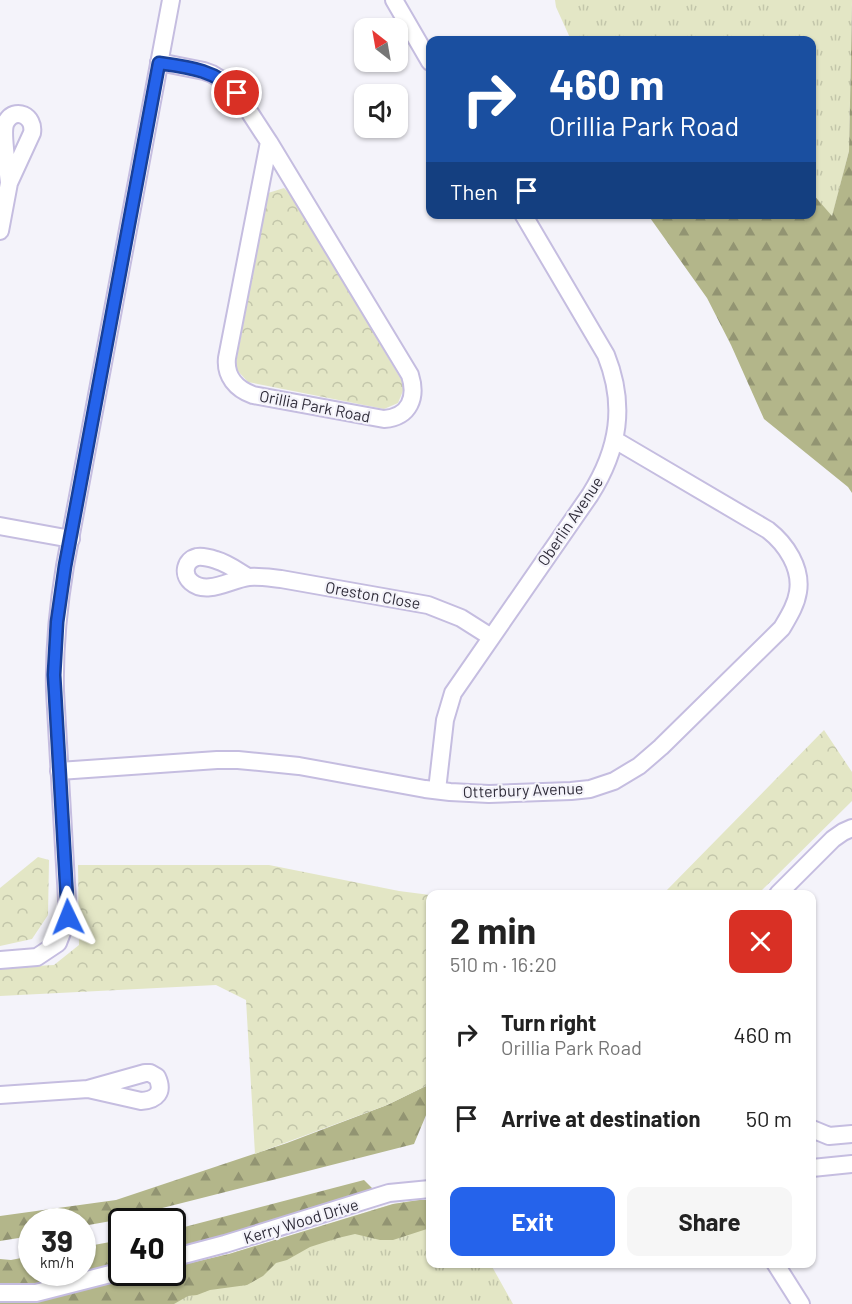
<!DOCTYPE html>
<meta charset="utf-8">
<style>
:root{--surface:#fff;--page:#f6f6f6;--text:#222;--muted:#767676;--accent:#2563eb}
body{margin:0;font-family:Barlow,sans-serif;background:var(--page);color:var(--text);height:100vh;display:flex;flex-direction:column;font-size:22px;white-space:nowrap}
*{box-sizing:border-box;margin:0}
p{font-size:20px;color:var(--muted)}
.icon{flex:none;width:33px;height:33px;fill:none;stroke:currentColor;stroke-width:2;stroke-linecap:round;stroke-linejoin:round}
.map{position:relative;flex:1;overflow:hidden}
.side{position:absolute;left:426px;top:890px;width:390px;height:378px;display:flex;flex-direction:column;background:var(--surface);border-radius:12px;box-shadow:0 2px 4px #0004}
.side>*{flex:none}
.guide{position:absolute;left:426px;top:36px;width:390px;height:183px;border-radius:12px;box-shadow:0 2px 4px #0004;background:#1a4fa0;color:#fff;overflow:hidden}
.needle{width:39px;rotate:329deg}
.tools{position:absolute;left:354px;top:18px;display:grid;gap:12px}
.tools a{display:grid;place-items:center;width:54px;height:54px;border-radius:12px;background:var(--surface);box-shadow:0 2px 4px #0004;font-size:30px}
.speed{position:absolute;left:18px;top:1208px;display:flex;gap:12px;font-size:30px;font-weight:700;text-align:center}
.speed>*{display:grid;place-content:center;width:78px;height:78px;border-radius:50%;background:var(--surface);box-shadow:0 2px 4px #0004;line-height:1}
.speed small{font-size:15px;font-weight:400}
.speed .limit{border:3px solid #111;border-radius:9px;background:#fff;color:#111}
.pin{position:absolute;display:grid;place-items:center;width:51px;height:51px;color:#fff;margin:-26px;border:3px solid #fff;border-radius:50%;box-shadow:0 2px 6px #0007}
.me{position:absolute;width:66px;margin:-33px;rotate:358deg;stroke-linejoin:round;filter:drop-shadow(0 0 4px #0008)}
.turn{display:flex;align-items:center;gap:21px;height:126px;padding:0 24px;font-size:27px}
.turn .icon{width:78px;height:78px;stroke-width:2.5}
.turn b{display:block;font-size:42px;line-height:51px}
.then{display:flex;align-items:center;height:57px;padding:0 24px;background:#0003;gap:12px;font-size:22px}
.round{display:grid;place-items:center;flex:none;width:63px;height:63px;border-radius:12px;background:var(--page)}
.summary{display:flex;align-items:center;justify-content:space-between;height:102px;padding:0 24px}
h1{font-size:36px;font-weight:700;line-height:45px}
.cta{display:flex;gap:12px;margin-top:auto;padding:12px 24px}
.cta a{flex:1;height:69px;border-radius:12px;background:var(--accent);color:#fff;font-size:24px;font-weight:700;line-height:69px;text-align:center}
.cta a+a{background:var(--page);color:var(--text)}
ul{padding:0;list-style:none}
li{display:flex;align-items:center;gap:18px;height:84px;padding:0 24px}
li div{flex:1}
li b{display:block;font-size:22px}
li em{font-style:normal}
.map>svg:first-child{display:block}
.grass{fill:url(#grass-tufts)}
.forest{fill:url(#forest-firs)}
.park{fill:url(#park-crowns)}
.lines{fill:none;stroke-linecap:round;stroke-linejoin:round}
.minor-casing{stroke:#c5bde0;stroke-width:20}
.minor{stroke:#fff;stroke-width:16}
.route-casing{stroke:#184099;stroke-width:15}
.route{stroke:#2563eb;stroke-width:10}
.labels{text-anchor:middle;stroke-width:4.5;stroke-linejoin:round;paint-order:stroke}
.street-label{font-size:16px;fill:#302d3a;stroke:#f4f3fa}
</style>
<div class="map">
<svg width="852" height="1304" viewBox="0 0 852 1304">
<defs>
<pattern id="grass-tufts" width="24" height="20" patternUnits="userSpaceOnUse" patternTransform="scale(1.5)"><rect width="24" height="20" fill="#e3e6c5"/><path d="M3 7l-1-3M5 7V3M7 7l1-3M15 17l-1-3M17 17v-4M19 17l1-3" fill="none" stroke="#c3c6aa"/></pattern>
<pattern id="forest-firs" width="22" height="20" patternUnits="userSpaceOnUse" patternTransform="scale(1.5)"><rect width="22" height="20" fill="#b3b68a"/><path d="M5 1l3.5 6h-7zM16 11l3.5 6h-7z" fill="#929472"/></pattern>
<pattern id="park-crowns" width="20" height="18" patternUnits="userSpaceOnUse" patternTransform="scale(1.5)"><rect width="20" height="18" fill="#e3e6c5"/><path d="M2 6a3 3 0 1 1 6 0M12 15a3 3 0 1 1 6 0" fill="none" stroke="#c3c6aa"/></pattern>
</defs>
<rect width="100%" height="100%" fill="#f4f3fa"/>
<g class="grass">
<polygon points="555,0 852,0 849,151 832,217 812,193 812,40 571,40 556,7"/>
<polygon points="419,1200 430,1200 430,1263 490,1263 513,1304 0,1304 0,1301 38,1301 154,1272 172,1272 173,1267 229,1254 393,1204"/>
</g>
<g class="forest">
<polygon points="852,4 852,493 848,487 764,419 731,345 707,298 648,215 812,214 812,193 832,216 849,151"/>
<polygon points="430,1084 429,1108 414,1144 111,1221 83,1226 82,1221 32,1221 31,1236 0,1241 0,1216 116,1200 287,1143 387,1105"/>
<polygon points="364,1180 374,1190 173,1258 173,1230"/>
<polygon points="419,1200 430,1200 430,1228 393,1240 380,1240 355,1234 338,1238 310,1247 287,1260 276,1263 263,1276 247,1285 210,1290 197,1295 188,1296 174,1304 0,1304 0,1302 38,1301 154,1272 172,1272 173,1267 229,1254 393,1204"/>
<polygon points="121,1240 121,1271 0,1293 0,1259 11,1260 31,1256 32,1272 82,1272 83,1247"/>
</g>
<g class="park">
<polygon points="284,188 293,197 405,386 398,403 384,409 248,382 235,368 268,193"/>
<polygon points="824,730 852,772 852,801 758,894 625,894 665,892"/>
<polygon points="38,857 49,860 48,915 32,939 0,946 0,888"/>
<polygon points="78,865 269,865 399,891 430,895 430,1084 387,1105 255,1154 246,1000 216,985 0,996 0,968 54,965 79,945"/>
</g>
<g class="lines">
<defs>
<g id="minor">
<polyline points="394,0 430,62"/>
<path d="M159,62L204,71L212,74L227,83L237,93L269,142L410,375C417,397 410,417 384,419L253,395C236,389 225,376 227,358L269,142"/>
<path d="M0,231L9,183L32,133C35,116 15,106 6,122C1,131 8,171 9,183"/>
<polyline points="0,526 71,539"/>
<path d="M248,577C238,571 227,563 216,560C210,558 203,556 197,557C185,560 182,574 191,582C207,596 231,579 249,577C259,576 271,578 281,579L428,605L461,618L491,637"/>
<path d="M59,771L217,760H238L299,766L425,789L450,792L489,794L571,791L590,789L614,781L639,766L661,747L782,628C789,616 796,605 798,592C802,568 786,544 768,530L615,440"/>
<path d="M437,790L445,720L453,693L590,495C619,449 626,405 606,355L523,214"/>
<polyline points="778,894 833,839 843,832 852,828"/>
<path d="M0,960L37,957L58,943L68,917L55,691C54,649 58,608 65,566L171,0"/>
<path d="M0,1095L88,1089L145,1073H150L157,1077C164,1092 157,1100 141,1101L88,1089"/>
<polyline points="812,1129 829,1136 852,1134"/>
<polyline points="812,1168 852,1164"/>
<polyline points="172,1258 225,1244 389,1193 430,1189"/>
<polyline points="775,1263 801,1304"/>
<polyline points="0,1293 36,1293 122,1271"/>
</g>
</defs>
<use href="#minor" class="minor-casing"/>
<use href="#minor" class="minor"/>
</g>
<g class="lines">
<defs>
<path id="route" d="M68,917L54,675L57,622L65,566L159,63C188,67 216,70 237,93"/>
</defs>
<use href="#route" class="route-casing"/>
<use href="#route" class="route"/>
</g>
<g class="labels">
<g class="street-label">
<text transform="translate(315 406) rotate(11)" y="6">Orillia Park Road</text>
<text transform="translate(570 521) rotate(-56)" y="6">Oberlin Avenue</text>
<text transform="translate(373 595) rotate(10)" y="6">Oreston Close</text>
<text transform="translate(523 790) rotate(-2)" y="6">Otterbury Avenue</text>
<text transform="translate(301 1221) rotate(-17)" y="6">Kerry Wood Drive</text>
</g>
</g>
</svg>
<div class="tools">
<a><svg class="needle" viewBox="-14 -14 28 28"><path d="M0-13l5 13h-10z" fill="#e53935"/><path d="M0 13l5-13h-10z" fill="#767676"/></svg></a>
<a><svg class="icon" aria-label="sound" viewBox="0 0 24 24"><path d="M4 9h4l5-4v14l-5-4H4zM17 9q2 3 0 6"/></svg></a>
</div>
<div class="speed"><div>39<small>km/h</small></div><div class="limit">40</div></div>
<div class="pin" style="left:237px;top:93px;background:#d93025"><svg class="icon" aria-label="arrive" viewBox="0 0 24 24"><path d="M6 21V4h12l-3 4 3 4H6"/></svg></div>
<svg class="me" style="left:68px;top:917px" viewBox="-20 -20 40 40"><path d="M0-17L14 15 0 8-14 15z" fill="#2563eb" stroke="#fff" stroke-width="4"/></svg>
<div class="guide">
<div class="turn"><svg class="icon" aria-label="right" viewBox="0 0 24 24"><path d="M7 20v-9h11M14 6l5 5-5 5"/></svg><div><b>460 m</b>Orillia Park Road</div></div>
<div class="then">Then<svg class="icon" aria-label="arrive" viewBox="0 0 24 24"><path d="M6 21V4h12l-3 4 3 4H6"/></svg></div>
</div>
<section class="side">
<div class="summary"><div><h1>2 min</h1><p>510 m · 16:20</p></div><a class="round" style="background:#d93025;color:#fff"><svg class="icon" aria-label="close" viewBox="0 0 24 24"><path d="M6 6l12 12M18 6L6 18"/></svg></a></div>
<ul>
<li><svg class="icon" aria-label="right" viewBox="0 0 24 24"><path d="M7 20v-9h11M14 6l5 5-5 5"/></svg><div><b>Turn right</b><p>Orillia Park Road</p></div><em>460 m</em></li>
<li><svg class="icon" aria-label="arrive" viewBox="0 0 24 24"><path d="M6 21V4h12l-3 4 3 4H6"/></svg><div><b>Arrive at destination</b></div><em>50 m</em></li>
</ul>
<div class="cta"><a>Exit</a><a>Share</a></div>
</section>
</div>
